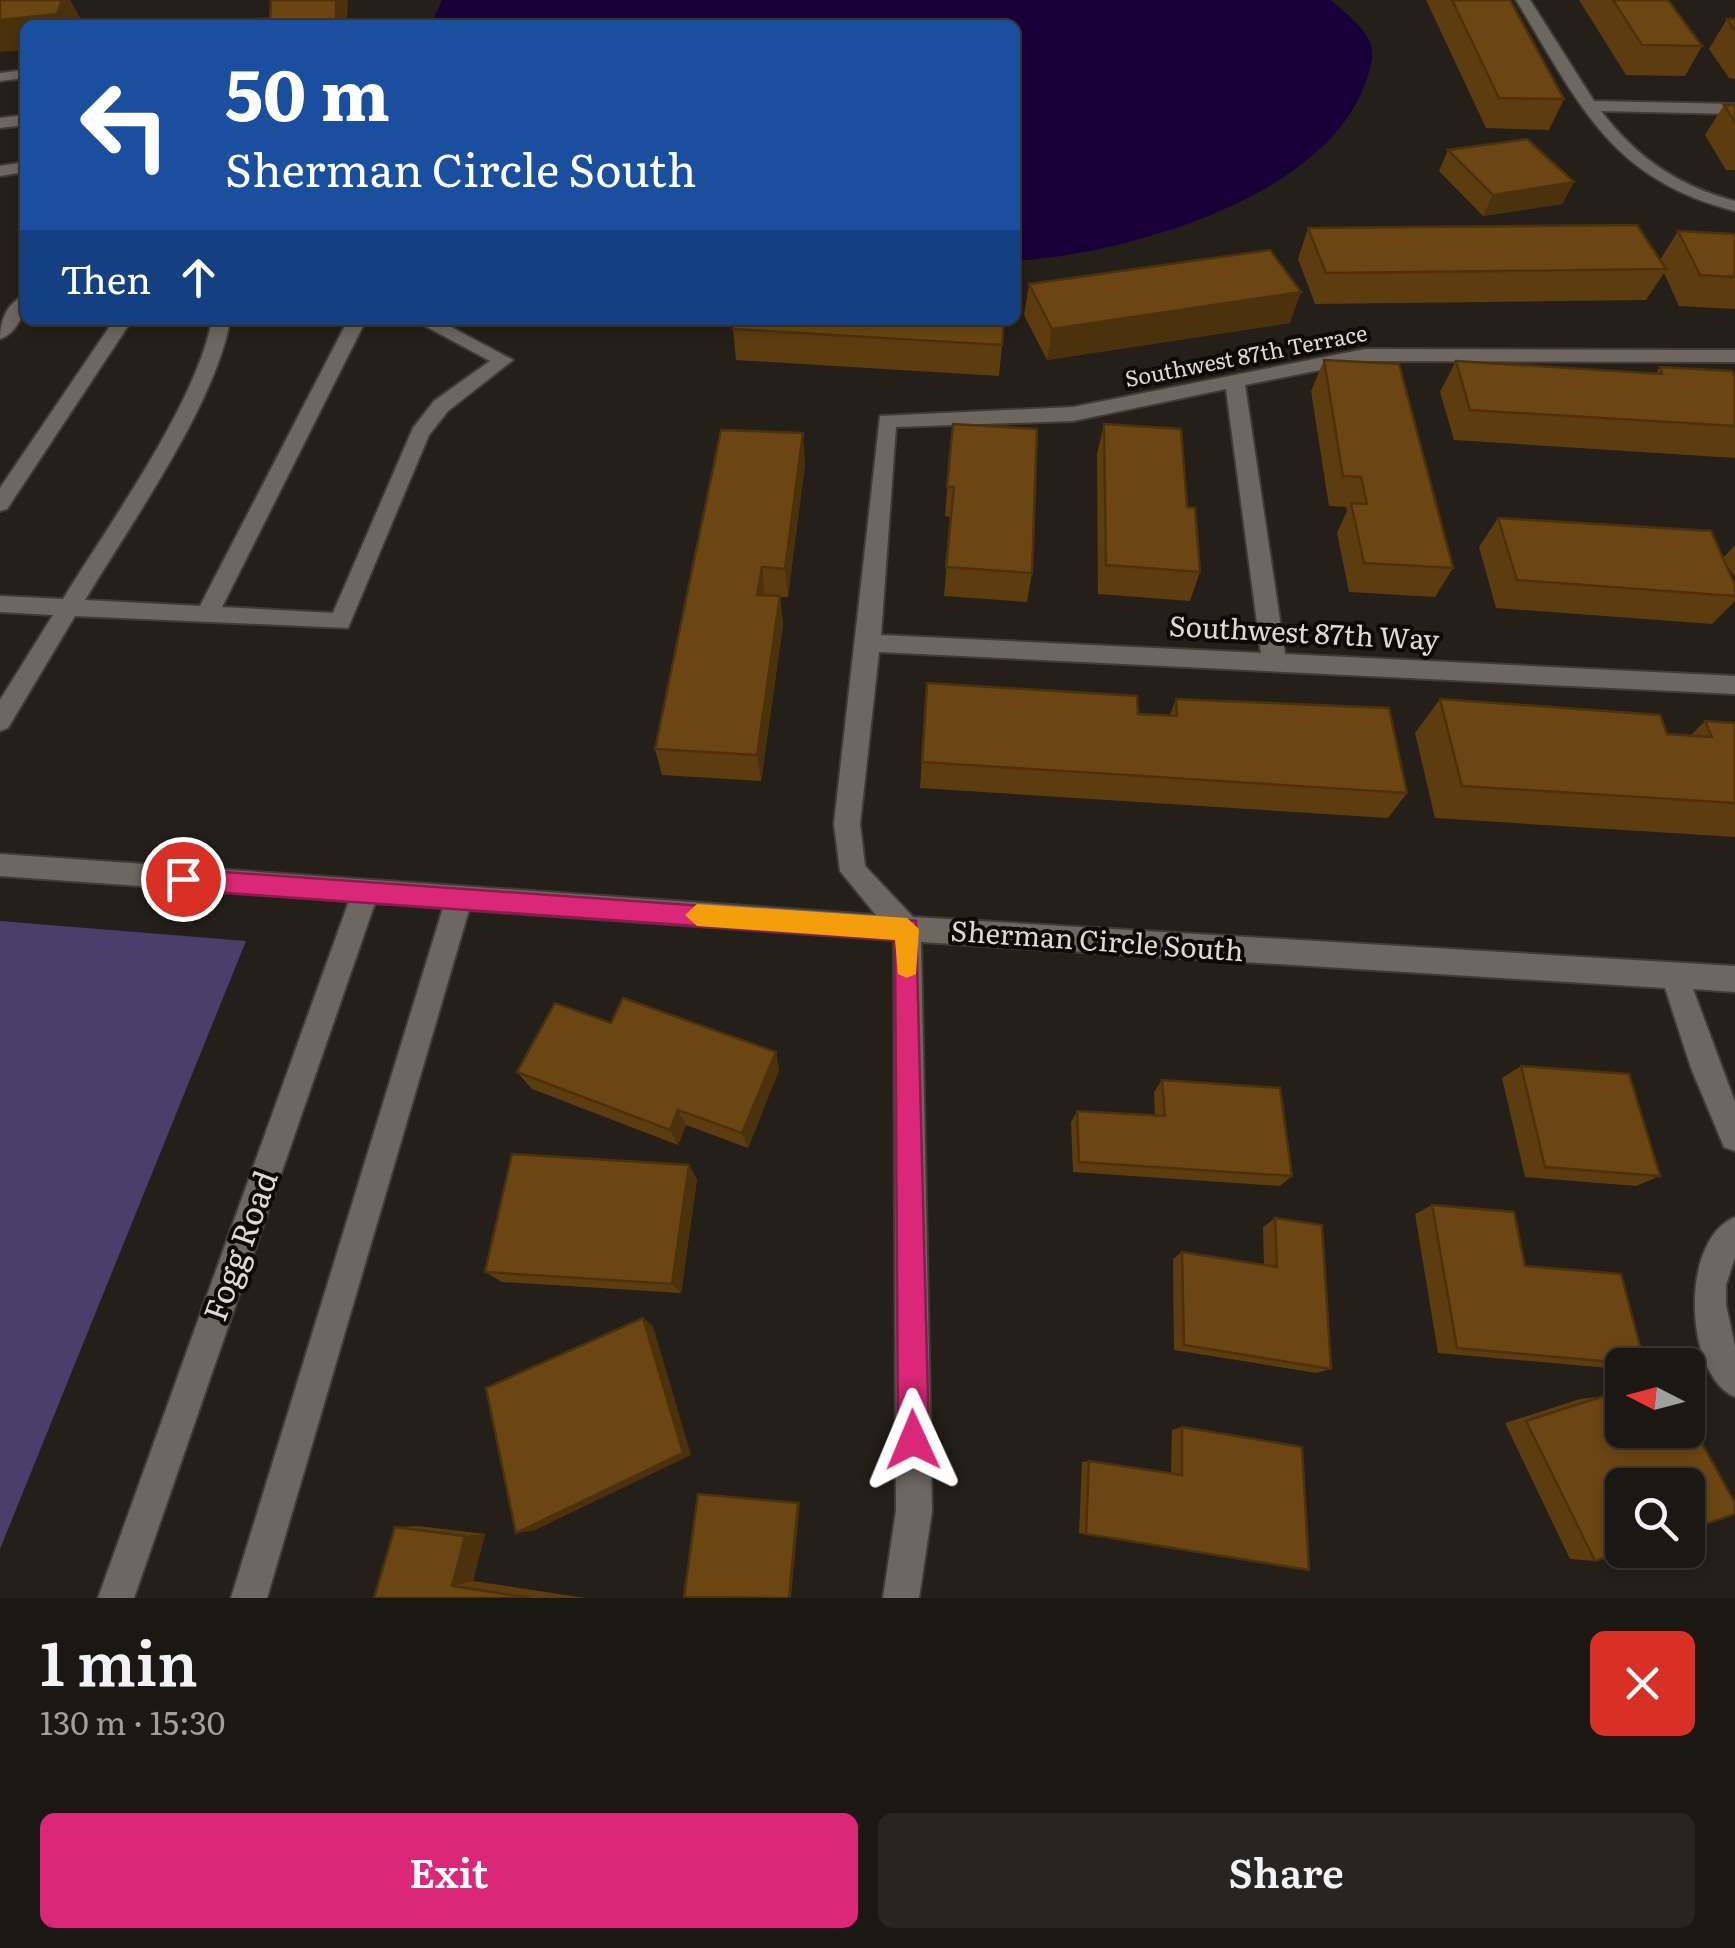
<!DOCTYPE html>
<meta charset="utf-8">
<style>
:root{--surface:#1b1713;--page:#282421;--text:#f1f3f6;--muted:#a09fa0;--line:#393633;--accent:#db2777}
body{margin:0;font-family:Literata,serif;background:var(--page);color:var(--text);height:100vh;display:flex;flex-direction:column;font-size:38px;white-space:nowrap}
*{box-sizing:border-box;margin:0}
p{font-size:32px;color:var(--muted)}
.icon{flex:none;width:55px;height:55px;fill:none;stroke:currentColor;stroke-width:2;stroke-linecap:round;stroke-linejoin:round}
.map{position:relative;height:1598px;overflow:hidden}
.panel{display:flex;flex-direction:column;background:var(--surface);flex:1}
.panel>*{flex:none}
.hud{position:absolute;left:20px;top:20px;width:1000px;height:305px;border-radius:15px;box-shadow:0 5px 15px #0003,0 0 0 2px var(--line);background:#1a4fa0;color:#fff;overflow:hidden}
.needle{width:65px;rotate:276deg}
.buttons{position:absolute;left:1605px;top:1348px;display:grid;gap:20px}
.buttons a{display:grid;place-items:center;width:100px;height:100px;border-radius:15px;background:var(--surface);box-shadow:0 5px 15px #0003,0 0 0 2px var(--line);font-size:50px}
.pin{position:absolute;display:grid;place-items:center;width:85px;height:85px;color:#fff;margin:-42px;border:5px solid #fff;border-radius:50%;box-shadow:0 2px 10px #0007}
.me{position:absolute;width:110px;margin:-55px;rotate:359deg;stroke-linejoin:round;filter:drop-shadow(0 0 8px #0008)}
.turn{display:flex;align-items:center;gap:35px;height:210px;padding:0 40px;font-size:45px}
.turn .icon{width:130px;height:130px;stroke-width:2.5}
.turn b{display:block;font-size:70px;line-height:85px}
.then{display:flex;align-items:center;height:95px;padding:0 40px;background:#0003;gap:20px;font-size:38px}
.round{display:grid;place-items:center;flex:none;width:105px;height:105px;border-radius:15px;background:var(--page)}
.overview{display:flex;align-items:center;justify-content:space-between;height:170px;padding:0 40px}
h1{font-size:60px;font-weight:600;line-height:75px}
.action{display:flex;gap:20px;margin-top:auto;padding:20px 40px}
.action a{flex:1;height:115px;border-radius:15px;background:var(--accent);color:#fff;font-size:40px;font-weight:600;line-height:115px;text-align:center}
.action a+a{background:var(--page);color:var(--text)}
.map>svg:first-child{display:block}
.green{fill:#4d3d6b}
.water{fill:#1a0038}
.lines{fill:none;stroke-linecap:round;stroke-linejoin:round}
.lane-casing{stroke:#403b37;stroke-width:4}
.street-casing{stroke:#403b37;stroke-width:4}
.lane{fill:#6e6760;fill-rule:evenodd}
.street{fill:#6e6760;fill-rule:evenodd}
.wall{fill:#5d3c0f}
.shaded-wall{fill:#4c310d}
.building{fill:#6c4612;stroke:#4c310d;stroke-width:2.5}
.route{fill:#db2777;stroke:#8e194d;stroke-width:2.5}
.slow{fill:#f59e0b}
.labels{text-anchor:middle;stroke-width:8;stroke-linejoin:round;paint-order:stroke}
.far-street-label{font-size:22px;fill:#dddad5;stroke:#0c0907}
.street-label{font-size:28px;fill:#dddad5;stroke:#0c0907}
.near-street-label{font-size:32px;fill:#dddad5;stroke:#0c0907}
</style>
<div class="map">
<svg width="1735" height="1598" viewBox="0 0 1735 1598">
<rect width="100%" height="100%" fill="#241f19"/>
<polygon class="green" points="0,921 246,941 0,1549"/>
<path class="water" d="M442,0H1331C1345,13 1365,27 1371,45C1375,60 1368,76 1363,89C1318,200 1124,254 1015,261V25H431Z"/>
<g class="lines">
<defs>
<g id="lane">
<polygon points="25,70 25,78 0,81 0,73"/>
<polygon points="25,115 25,125 0,128 0,118"/>
<polygon points="25,162 25,172 0,176 0,166"/>
<path d="M212,320H230C216,404 130,525 85,600L200,606L348,320H366L222,607L333,613L413,428L434,401L490,361L414,320H438L513,360L448,411L429,435L348,628L75,616L8,728L0,731V700L53,615L0,612V596L63,599C109,524 196,404 212,320Z"/>
</g>
<g id="street">
<path d="M1516,0H1530L1594,101L1735,104V114L1601,111C1637,158 1678,186 1735,201V211C1609,179 1579,103 1516,0Z"/>
<path d="M25,296C25,313 18,332 0,339C0,321 7,302 25,296Z"/>
<polygon points="114,320 132,320 7,509 0,511 0,488"/>
<path d="M1365,349L1735,350V362L1365,361L1245,385L1285,654L1735,676V694L879,652L860,824L865,866L913,917L1735,966V992L1693,989L1735,1102V1151L1724,1147L1691,1068L1665,988L921,942L932,1511L919,1598H883L896,1511L894,940L469,910L267,1598H231L443,908L375,903L134,1598H98L349,901L0,876V854L876,915L840,871L834,824L880,416L1073,407ZM1226,389L1261,653L881,635L896,427L1073,421Z"/>
<path d="M1735,1217V1257L1726,1285V1305L1735,1346V1397C1685,1376 1678,1241 1735,1217Z"/>
</g>
</defs>
<use href="#lane" class="lane-casing"/>
<use href="#street" class="street-casing"/>
<use href="#lane" class="lane"/>
<use href="#street" class="street"/>
</g>
<g class="wall">
<polygon points="1426,0 1510,0 1564,99 1549,130 1486,128"/>
<polygon points="1579,0 1668,0 1702,46 1685,76 1626,75"/>
<polygon points="1727,19 1735,19 1735,79 1729,78 1709,49"/>
<polygon points="1724,105 1735,105 1735,170 1726,170 1705,135"/>
<polygon points="1448,150 1574,182 1562,204 1483,216 1439,171"/>
<polygon points="1308,228 1660,260 1678,231 1735,234 1735,309 1679,306 1664,273 1646,300 1315,304 1298,259"/>
<polygon points="1029,284 1290,323 1047,360 1024,315"/>
<polygon points="733,329 1002,345 999,376 736,360"/>
<polygon points="1324,360 1453,568 1435,597 1349,592 1337,533 1347,511 1346,507 1329,506 1311,391"/>
<polygon points="1456,361 1656,373 1660,367 1735,377 1735,458 1454,440 1440,392"/>
<polygon points="953,424 1032,573 1027,602 944,596 951,517 945,516"/>
<polygon points="1104,424 1187,507 1200,572 1190,601 1098,594 1097,454"/>
<polygon points="805,463 788,597 780,597 783,625 761,781 662,775 655,749"/>
<polygon points="1498,518 1723,558 1735,545 1735,577 1726,564 1735,585 1735,601 1712,624 1496,608 1479,547"/>
<polygon points="927,683 1138,714 1170,715 1176,699 1407,793 1388,818 920,788"/>
<polygon points="1440,699 1667,734 1690,736 1705,721 1735,723 1735,837 1435,818 1415,733"/>
<polygon points="611,1023 776,1052 779,1070 748,1148 686,1125 678,1145 532,1089 517,1072"/>
<polygon points="1521,1066 1660,1176 1636,1186 1525,1177 1502,1078"/>
<polygon points="1162,1080 1292,1176 1280,1186 1073,1172 1071,1122 1077,1111 1155,1116 1154,1092"/>
<polygon points="697,1179 681,1293 502,1282 485,1272"/>
<polygon points="1432,1205 1525,1266 1645,1365 1622,1365 1622,1369 1620,1369 1438,1353 1415,1214"/>
<polygon points="1275,1218 1331,1369 1316,1373 1174,1350 1173,1259 1182,1252 1264,1265 1263,1227"/>
<polygon points="1604,1396 1621,1427 1622,1427 1622,1430 1688,1430 1595,1561 1570,1559 1505,1423 1580,1399"/>
<polygon points="1182,1427 1309,1570 1079,1533 1082,1462 1089,1461 1171,1473 1172,1430"/>
<polygon points="418,1526 485,1534 473,1581 585,1598 374,1598 395,1527"/>
</g>
<g class="shaded-wall">
<polygon points="62,0 70,0 81,19 79,25 25,25 25,50 0,52 0,20"/>
<polygon points="336,0 348,0 347,25 336,25"/>
<polygon points="1574,182 1562,204 1483,216 1493,195"/>
<polygon points="1301,292 1290,323 1047,360 1052,329"/>
<polygon points="803,433 805,463 788,597 785,569"/>
<polygon points="762,567 765,596 757,595"/>
<polygon points="780,596 783,625 761,781 757,755"/>
<polygon points="776,1052 779,1070 748,1148 742,1133"/>
<polygon points="678,1110 686,1125 678,1145 670,1130"/>
<polygon points="689,1165 697,1179 681,1293 672,1284"/>
<polygon points="643,1318 653,1326 691,1455 533,1531 516,1533"/>
<polygon points="798,1503 800,1503 791,1598 789,1598"/>
<polygon points="485,1534 473,1581 452,1586 465,1536"/>
</g>
<g class="building">
<polygon points="0,0 62,0 57,14 0,20"/>
<polygon points="271,0 336,0 336,25 243,25 244,20 270,18"/>
<polygon points="1452,0 1510,0 1564,99 1499,98"/>
<polygon points="1613,0 1668,0 1702,46 1642,45"/>
<polygon points="1727,19 1735,19 1735,31"/>
<polygon points="1724,105 1735,105 1735,122"/>
<polygon points="1527,139 1574,182 1493,195 1448,150"/>
<polygon points="1637,225 1666,269 1326,273 1308,228"/>
<polygon points="1678,231 1735,234 1735,277 1700,275"/>
<polygon points="1270,250 1301,292 1052,329 1029,284"/>
<polygon points="735,320 1004,320 1002,345 733,329"/>
<polygon points="1324,360 1399,364 1453,568 1364,563 1351,503 1367,504 1361,477 1343,476"/>
<polygon points="1456,361 1662,374 1660,367 1732,371 1735,377 1735,426 1470,410"/>
<polygon points="953,424 1037,429 1032,573 946,567 954,487 947,487"/>
<polygon points="1104,424 1181,429 1187,507 1195,508 1200,572 1106,565"/>
<polygon points="721,430 803,433 785,569 762,567 757,595 780,596 757,755 655,749"/>
<polygon points="1498,518 1711,531 1735,585 1735,596 1517,580"/>
<polygon points="927,683 1137,696 1138,714 1177,716 1176,699 1389,708 1407,793 922,762"/>
<polygon points="1440,699 1660,715 1667,734 1712,737 1705,721 1735,723 1735,803 1462,786"/>
<polygon points="623,998 776,1052 742,1133 678,1110 670,1130 517,1072 555,1003 611,1023"/>
<polygon points="1521,1066 1629,1074 1660,1176 1545,1167"/>
<polygon points="1162,1080 1280,1088 1292,1176 1079,1162 1077,1111 1165,1116"/>
<polygon points="512,1154 689,1165 672,1284 485,1272"/>
<polygon points="1432,1205 1514,1212 1525,1266 1621,1274 1645,1365 1457,1348"/>
<polygon points="1275,1218 1322,1225 1331,1369 1184,1345 1182,1252 1277,1267"/>
<polygon points="643,1318 683,1453 516,1533 486,1388"/>
<polygon points="1604,1396 1623,1432 1630,1430 1688,1430 1688,1418 1735,1503 1735,1514 1688,1530 1688,1485 1622,1485 1622,1550 1628,1550 1595,1561 1526,1421"/>
<polygon points="1182,1427 1302,1447 1309,1570 1086,1534 1089,1461 1182,1475"/>
<polygon points="698,1494 798,1503 789,1598 684,1597"/>
<polygon points="395,1527 465,1536 452,1586 531,1598 374,1598"/>
</g>
<polygon class="route" points="183,869 916,921 929,1440 924,1451 913,1455 902,1451 898,1440 895,940 183,890 171,879"/>
<polygon class="slow" points="697,904 907,918 919,929 916,974 907,978 898,974 895,940 697,926 685,915"/>
<g class="labels">
<g class="far-street-label">
<text transform="translate(1246 356) rotate(-11)" y="8">Southwest 87th Terrace</text>
</g>
<g class="street-label">
<text transform="translate(1304 633) rotate(3)" y="10">Southwest 87th Way</text>
<text transform="translate(1097 941) rotate(4)" y="10">Sherman Circle South</text>
</g>
<g class="near-street-label">
<text transform="translate(241 1246) rotate(-70)" y="11">Fogg Road</text>
</g>
</g>
</svg>
<div class="buttons">
<a><svg class="needle" viewBox="-14 -14 28 28"><path d="M0-13l5 13h-10z" fill="#e53935"/><path d="M0 13l5-13h-10z" fill="#a09fa0"/></svg></a>
<a><svg class="icon" aria-label="search" viewBox="0 0 24 24"><circle cx="10" cy="10" r="6"/><path d="M15 15l6 6"/></svg></a>
</div>
<div class="pin" style="left:183px;top:879px;background:#d93025"><svg class="icon" aria-label="arrive" viewBox="0 0 24 24"><path d="M6 21V4h12l-3 4 3 4H6"/></svg></div>
<svg class="me" style="left:913px;top:1440px" viewBox="-20 -20 40 40"><path d="M0-17L14 15 0 8-14 15z" fill="#db2777" stroke="#fff" stroke-width="4"/></svg>
<div class="hud">
<div class="turn"><svg class="icon" aria-label="left" viewBox="0 0 24 24"><path d="M17 20v-9H6M10 6l-5 5 5 5"/></svg><div><b>50 m</b>Sherman Circle South</div></div>
<div class="then">Then<svg class="icon" aria-label="ahead" viewBox="0 0 24 24"><path d="M12 20V5M6 11l6-6 6 6"/></svg></div>
</div>
</div>
<section class="panel">
<div class="overview"><div><h1>1 min</h1><p>130 m · 15:30</p></div><a class="round" style="background:#d93025;color:#fff"><svg class="icon" aria-label="close" viewBox="0 0 24 24"><path d="M6 6l12 12M18 6L6 18"/></svg></a></div>
<div class="action"><a>Exit</a><a>Share</a></div>
</section>
